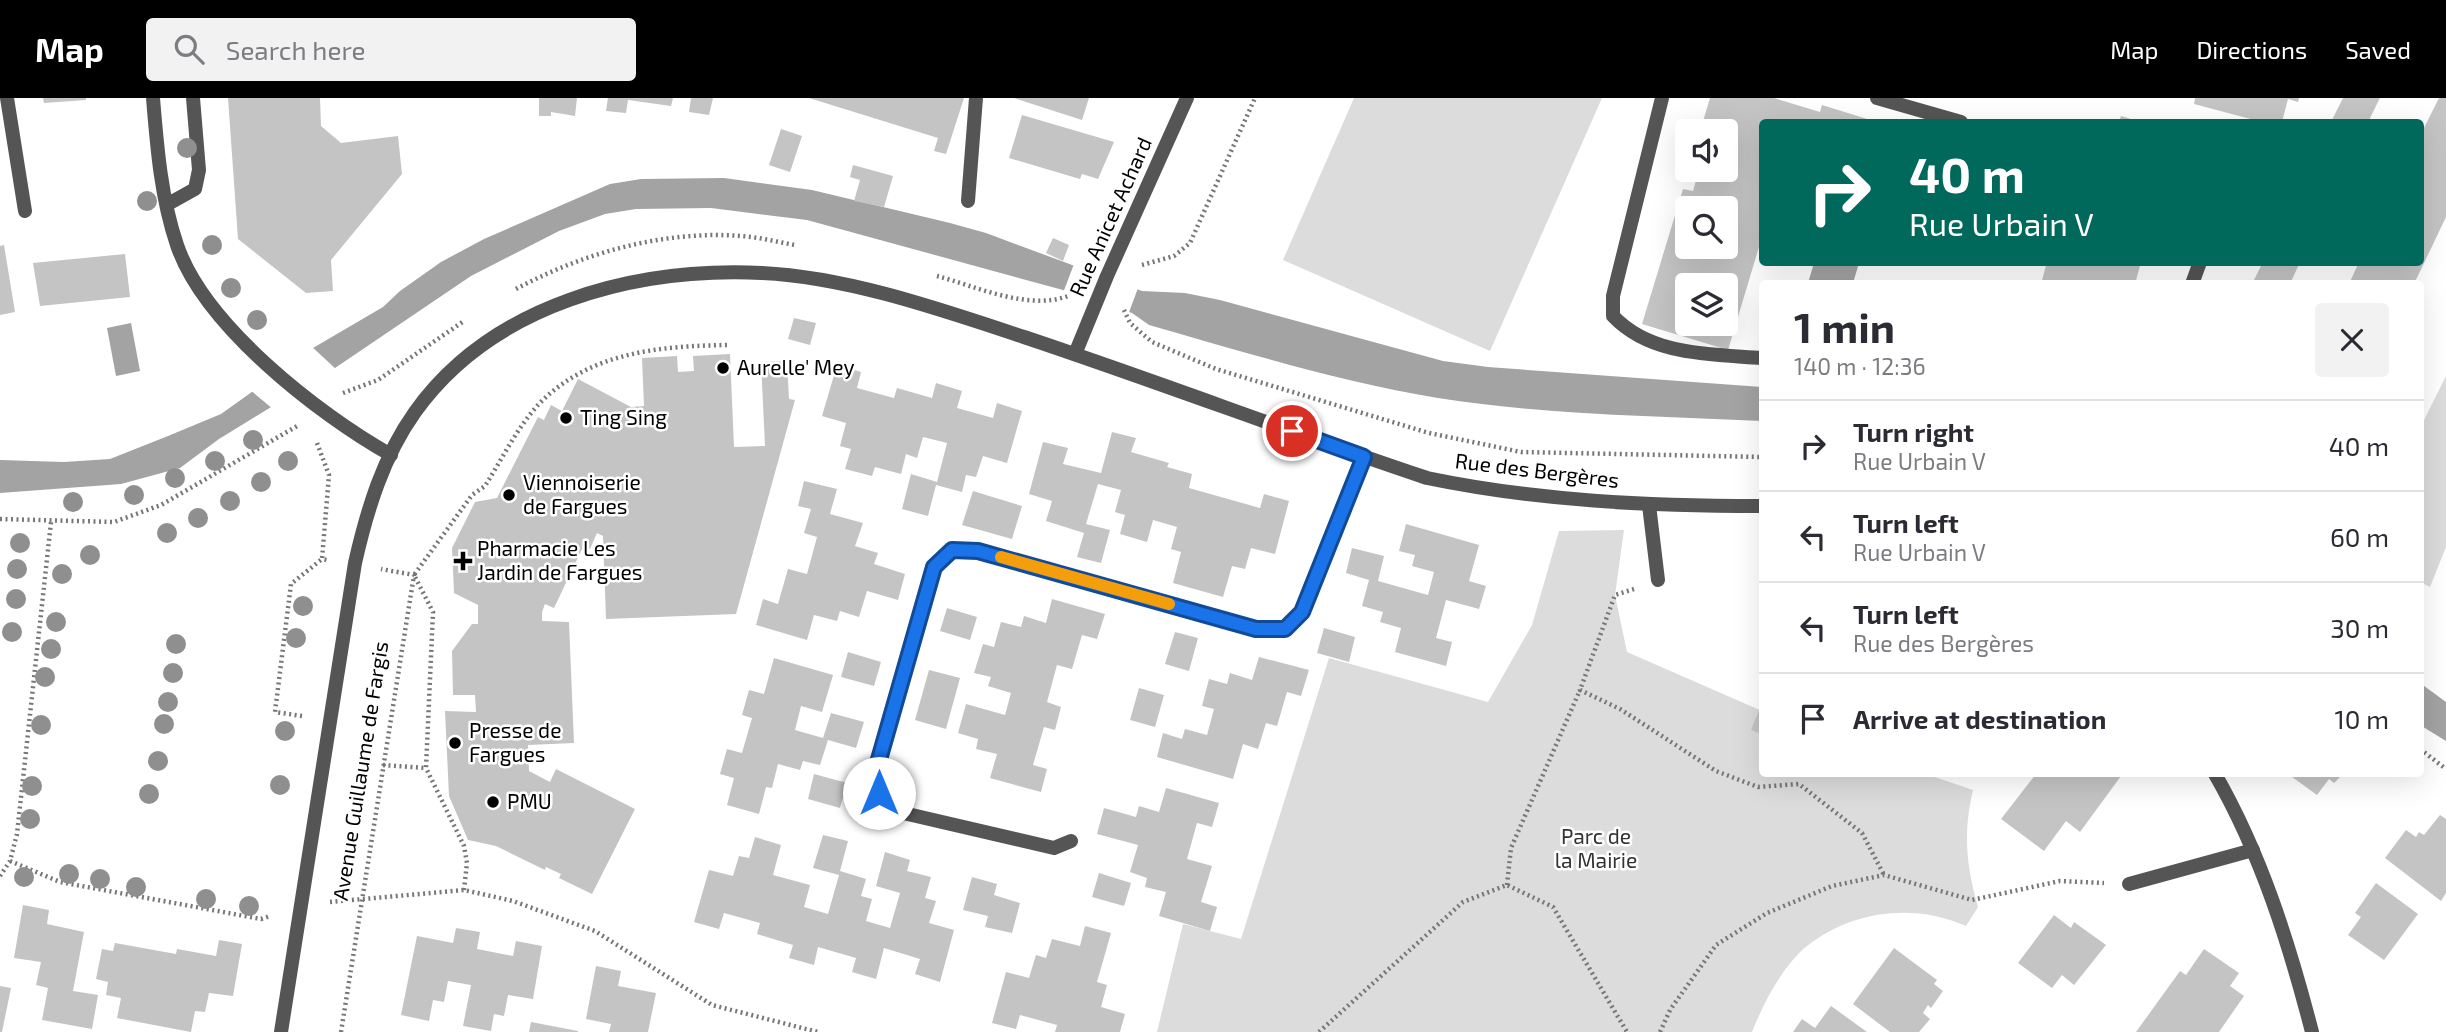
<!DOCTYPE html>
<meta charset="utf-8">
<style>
:root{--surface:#fff;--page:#f2f2f3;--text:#2b2b33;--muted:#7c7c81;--line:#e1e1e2;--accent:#000}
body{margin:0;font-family:"Exo 2",sans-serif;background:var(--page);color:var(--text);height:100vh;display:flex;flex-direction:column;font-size:26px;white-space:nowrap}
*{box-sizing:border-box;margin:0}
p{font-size:23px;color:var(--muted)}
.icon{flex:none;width:38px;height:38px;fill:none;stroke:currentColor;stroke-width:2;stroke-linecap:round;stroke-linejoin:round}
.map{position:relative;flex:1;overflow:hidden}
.sheet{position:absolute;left:1759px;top:182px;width:665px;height:497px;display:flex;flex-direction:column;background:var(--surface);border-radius:7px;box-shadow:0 7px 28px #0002}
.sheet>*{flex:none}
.top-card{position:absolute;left:1759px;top:21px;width:665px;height:147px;border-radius:7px;box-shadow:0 7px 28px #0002;background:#00695c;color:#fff;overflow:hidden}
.tools{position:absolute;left:1675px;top:21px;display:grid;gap:14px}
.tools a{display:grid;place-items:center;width:63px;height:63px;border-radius:7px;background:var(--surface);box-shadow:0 7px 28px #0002;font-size:35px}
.pin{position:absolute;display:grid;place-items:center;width:60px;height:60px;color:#fff;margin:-30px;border:4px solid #fff;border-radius:50%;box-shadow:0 2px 7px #0007}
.me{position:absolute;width:77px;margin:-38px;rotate:0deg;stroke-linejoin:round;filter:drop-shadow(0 0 5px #0008)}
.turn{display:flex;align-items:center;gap:24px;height:147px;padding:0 35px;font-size:32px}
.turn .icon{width:91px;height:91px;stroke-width:2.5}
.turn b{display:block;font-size:49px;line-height:60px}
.round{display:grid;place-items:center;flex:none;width:74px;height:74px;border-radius:7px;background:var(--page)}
.overview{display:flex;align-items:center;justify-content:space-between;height:119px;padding:0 35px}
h1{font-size:42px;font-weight:700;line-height:52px}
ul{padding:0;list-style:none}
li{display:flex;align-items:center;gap:21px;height:91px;padding:0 35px;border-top:2px solid var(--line)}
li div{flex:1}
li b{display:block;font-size:26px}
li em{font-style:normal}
header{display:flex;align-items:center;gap:42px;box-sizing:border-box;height:98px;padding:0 35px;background:var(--accent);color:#fff}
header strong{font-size:33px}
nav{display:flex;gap:38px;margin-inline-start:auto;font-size:24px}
.search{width:490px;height:63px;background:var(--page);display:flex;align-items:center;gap:18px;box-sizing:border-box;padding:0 24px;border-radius:7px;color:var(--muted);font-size:26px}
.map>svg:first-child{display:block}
.green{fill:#dcdcdc}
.water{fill:#a3a3a3}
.pier{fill:#fff}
.building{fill:#c4c4c4;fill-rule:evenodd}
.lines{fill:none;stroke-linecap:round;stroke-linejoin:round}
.path{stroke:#777;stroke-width:4.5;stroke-dasharray:2 3.5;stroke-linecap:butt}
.service{stroke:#555;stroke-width:14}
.minor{stroke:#555;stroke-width:14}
.tree{fill:#8f8f8f}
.route-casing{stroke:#114b97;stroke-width:18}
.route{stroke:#1a73e8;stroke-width:12}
.slow{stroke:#f59e0b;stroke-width:12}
.poi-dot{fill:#000;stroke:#fff;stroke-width:2.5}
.labels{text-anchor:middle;stroke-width:5;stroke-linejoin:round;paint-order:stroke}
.street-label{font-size:21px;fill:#000;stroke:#fff}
.poi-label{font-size:21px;fill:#000;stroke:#fff;text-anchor:start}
.park-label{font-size:21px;fill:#333;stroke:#fff}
</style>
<header>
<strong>Map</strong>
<div class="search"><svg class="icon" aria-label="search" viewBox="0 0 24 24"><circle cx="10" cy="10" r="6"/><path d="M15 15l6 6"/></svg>Search here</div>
<nav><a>Map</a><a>Directions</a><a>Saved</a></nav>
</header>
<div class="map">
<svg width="2446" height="934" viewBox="0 0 2446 934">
<rect width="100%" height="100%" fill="#fff"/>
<g class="green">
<polygon points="1354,0 1602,0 1490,253 1283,162"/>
<polygon points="2446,278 2446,449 2430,489 2420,484 2420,330"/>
<path d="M1624,432L1615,497L1627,554L1762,613V676H1926L1973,692C1963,735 1966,767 1978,809L1966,828C1914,805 1853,812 1807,848C1783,867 1763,906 1752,934H1157L1183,826L1241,841L1329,560L1488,604L1532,527L1559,433Z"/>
</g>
<g class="water">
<path d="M724,80L812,92L950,125L986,135L1142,193L1185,195L1220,202L1443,263L1488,269L1762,289V323C1654,318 1545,317 1438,300C1340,284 1244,254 1149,227L1132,215L1063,192L807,122L711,110L636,111L605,116L559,133L471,178L335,270L219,341L180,370L121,386L0,395V362L64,364L110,361L168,338L221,316L313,250L383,209L400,193L441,164L484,141L610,86L641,81Z"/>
<polygon points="1814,165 1814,164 1859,165 1853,185 1808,185"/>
<polygon points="131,225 140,273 116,278 107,230"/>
<polygon points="2420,585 2446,604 2446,643 2420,627"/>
</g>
<g class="pier">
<polygon points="1074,166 1138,190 1128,217 1063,195"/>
<polygon points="310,247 337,272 273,311 249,291"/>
</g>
<g class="building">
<polygon points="43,0 86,0 86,2 44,5"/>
<polygon points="228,0 320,0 321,28 341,45 398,38 402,76 331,162 333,193 306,195 238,141"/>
<polygon points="539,0 577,0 575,18 551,14 551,18 539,18"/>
<polygon points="608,0 673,0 671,8 628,2 626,15 606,13"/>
<polygon points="691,0 713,0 709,17 689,14"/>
<polygon points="809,0 964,0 946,56 934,53 938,40"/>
<polygon points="1014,0 1089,0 1082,22"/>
<path d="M1710,0H1774L1820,14L1822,7L1877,24H1762V139L1728,252L1642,226L1683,91L1693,93L1697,79L1687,76L1688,72H1726V33H1700ZM1687,110H1726V149H1687ZM1687,187H1726V226H1687Z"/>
<polygon points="2195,0 2299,0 2298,4 2288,1 2282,24 2262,24 2194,6"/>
<polygon points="2343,0 2380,0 2368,24 2331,24"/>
<polygon points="2439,0 2446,0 2446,119 2414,186 2349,186 2359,164 2420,164 2420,38"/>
<polygon points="1022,17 1114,44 1098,81 1082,76 1080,81 1009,60"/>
<polygon points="2121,18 2141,24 2119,24"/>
<polygon points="781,31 802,38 790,74 769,67"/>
<polygon points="853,67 893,78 884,109 854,103 860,82 850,79"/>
<polygon points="1053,140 1069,147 1063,163 1046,155"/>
<polygon points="4,147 15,214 0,217 0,148"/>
<polygon points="125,156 130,199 40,208 33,165"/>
<polygon points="2047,164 2141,164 2135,186 2041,186"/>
<polygon points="2263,164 2300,164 2290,186 2252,186"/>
<polygon points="794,220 816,225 810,247 788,241"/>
<polygon points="730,256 734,349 765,348 761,264 787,263 789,301 795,302 736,516 606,521 603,438 597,435 590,451 583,449 554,510 545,506 542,514 542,523 569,524 574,645 528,647 529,673 550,684 556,671 635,711 592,796 559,780 561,776 546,769 545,772 496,748 468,742 449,698 445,613 476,614 475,597 453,597 452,553 472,526 478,526 478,507 454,495 452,450 475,404 497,400 538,319 544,322 551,307 562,313 578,281 631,309 644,308 642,260 677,258 678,274 694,273 693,258"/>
<polygon points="837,267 861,274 857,290 894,300 897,290 932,300 936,285 962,293 957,310 993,320 997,305 1022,313 1007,365 983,358 976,379 966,377 962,394 936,387 928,418 902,411 911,376 937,384 947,345 923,339 917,360 906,356 901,376 875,369 872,378 845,371 851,351 840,348 846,325 822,318"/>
<polygon points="1112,334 1136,340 1131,354 1169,365 1167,369 1192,376 1189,390 1260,410 1264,396 1289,403 1275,456 1251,450 1245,471 1232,468 1223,499 1173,485 1181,454 1171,451 1177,429 1153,422 1147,444 1120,436 1125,417 1115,414 1121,392 1098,386 1086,426 1110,432 1101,465 1077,459 1084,435 1046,423 1052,403 1029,396 1043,344 1068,350 1063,366 1101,375"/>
<polygon points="804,383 837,391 830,416 863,425 855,448 878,455 874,466 905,476 898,502 867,493 859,519 840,513 837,523 814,517 807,542 756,527 763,501 778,506 788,471 807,476 817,439 804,435 811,411 798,408"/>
<polygon points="973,393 1022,408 1012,441 962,427"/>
<polygon points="1406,426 1479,447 1469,483 1486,488 1479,511 1446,502 1436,540 1452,544 1446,568 1395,554 1401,530 1380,524 1383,514 1362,508 1369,482 1346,475 1352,450 1384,458 1378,483 1428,497 1434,474 1412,468 1415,457 1399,453"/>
<polygon points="1052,501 1105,516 1097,541 1082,537 1072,571 1057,567 1047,604 1061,609 1055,632 1044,629 1033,667 1047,671 1041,694 990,680 997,656 976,651 978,641 958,635 966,606 1005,617 1011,595 988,588 991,579 974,575 983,546 994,549 1001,524 1021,529 1024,518 1046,525"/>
<polygon points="947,510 977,519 970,542 940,533"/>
<polygon points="1324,530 1355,539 1349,564 1317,555"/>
<polygon points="1175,534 1198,540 1189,573 1165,566"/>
<polygon points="848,554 881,564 874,588 841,579"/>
<polygon points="1259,559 1309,572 1301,598 1287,594 1277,628 1266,625 1258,651 1243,646 1233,681 1157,659 1163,635 1182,641 1185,631 1207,637 1214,611 1202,608 1209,581 1227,586 1230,575 1252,582"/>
<polygon points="774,560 833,577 822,614 801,608 795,632 823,640 831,615 864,624 856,650 828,642 820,667 803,663 800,672 778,666 772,690 766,689 759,716 727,707 734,680 720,676 727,651 742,655 752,620 742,617 749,592 764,596"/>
<polygon points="929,572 960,580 946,631 915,622"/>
<polygon points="1139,590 1164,597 1155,629 1130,622"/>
<polygon points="1759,612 1762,613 1762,636 1751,632"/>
<polygon points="814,676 847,685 840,710 808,701"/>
<polygon points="2036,676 2117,676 2121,678 2080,734 2066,723 2044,753 2001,721"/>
<polygon points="2288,676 2343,676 2334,685 2329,681 2317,697"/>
<polygon points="1166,690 1219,705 1212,729 1197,725 1187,761 1212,768 1201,804 1217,809 1210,833 1159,818 1166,794 1145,789 1147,780 1130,774 1138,747 1097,736 1104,710 1136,719 1139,708 1159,714"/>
<polygon points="2440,717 2446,721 2446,795 2441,803 2385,760 2406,732 2416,739 2419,734 2424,737"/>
<polygon points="823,737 848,743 840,773 866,781 861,798 872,801 866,823 890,830 900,795 876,788 885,754 910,762 907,773 931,779 925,800 936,803 929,825 954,832 940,884 915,876 920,861 884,850 876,881 852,874 856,860 818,849 814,867 789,860 793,847 757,836 760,825 724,815 719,831 694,824 709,772 733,778 739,758 749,760 755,739 781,747 773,777 810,787 804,809 828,816 839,777 813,770"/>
<polygon points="1099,775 1131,785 1124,808 1092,799"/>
<polygon points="972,779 997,786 994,797 1020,805 1012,835 985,829 988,818 963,812"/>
<polygon points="2376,785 2418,816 2384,862 2348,837 2361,819 2355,815"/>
<polygon points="23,807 49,812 47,826 84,834 73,893 98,897 92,931 42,922 48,890 36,887 41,864 14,860"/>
<polygon points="2054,817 2071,830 2074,824 2106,847 2074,887 2062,877 2052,890 2018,865"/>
<polygon points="1085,828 1111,835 1097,884 1107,887 1101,909 1125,916 1120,934 1055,934 1057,927 1020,917 1016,931 992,925 1006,874 1029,880 1036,857 1046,860 1052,841 1080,848"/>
<polygon points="456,830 480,834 477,851 513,858 516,843 542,848 533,901 508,897 504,918 494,916 491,933 463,928 471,887 448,883 444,904 433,902 429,923 401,917 417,838 453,845"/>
<polygon points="219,842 242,846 233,898 209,895 205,914 195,913 191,934 117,920 121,900 106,897 108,884 96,881 102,851 113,853 115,845 176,856 177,851 216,858"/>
<polygon points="1894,850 1937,882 1934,886 1943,893 1931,910 1928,907 1923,915 1930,921 1919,934 1890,934 1853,906"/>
<polygon points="2204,851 2239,875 2230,888 2244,898 2219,934 2136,934 2180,873 2186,877"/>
<polygon points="596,868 621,873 618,888 656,895 648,934 609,934 611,926 586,921"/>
<polygon points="0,888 11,890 2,934 0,934"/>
<polygon points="1831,908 1867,934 1793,934 1802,921 1815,930"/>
<polygon points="531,924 578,933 578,934 529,934"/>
</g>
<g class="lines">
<g class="path">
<polyline points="1142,167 1174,158 1190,145 1255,0"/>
<path d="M937,178C975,188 1028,213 1068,198"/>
<path d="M516,191C583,155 664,132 741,138C759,139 777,144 795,147"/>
<polyline points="1124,212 1130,225 1152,244 1216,271 1429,335 1521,354 1762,359"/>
<polyline points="343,295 378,282 464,223"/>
<polyline points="317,345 329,377 322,461 327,462"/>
<polyline points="0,421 114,424 161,407 299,327"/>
<polyline points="1634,491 1615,497 1580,592 1620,611 1716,673 1758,689 1799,686 1862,735 1884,777"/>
<polyline points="302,618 275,614 291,486 322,461"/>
<polyline points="2420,651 2446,671"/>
<polyline points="383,667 426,670"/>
<polyline points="10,763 60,784 261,821 270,818"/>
<polyline points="0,778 10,763 17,736 51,424"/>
<polyline points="1507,787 1511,750 1580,592"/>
<path d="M464,792L467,765L464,748L426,670L433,514L414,477L472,397L485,388C502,361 517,330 538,307C588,254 660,248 728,247"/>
<polyline points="330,804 464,792 513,803 595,833 712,907 818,934"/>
<polyline points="341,934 414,477 381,471"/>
<polyline points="1319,934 1463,804 1507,787 1553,809 1627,934"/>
<polyline points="1660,934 1670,912 1716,847 1767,815 1832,788 1884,777 1972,802 2060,783 2104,785"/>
</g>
<g class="service">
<path d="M1662,0L1613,198V218C1651,258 1710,256 1762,260"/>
<polyline points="1877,0 1961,24"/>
<polyline points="168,106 195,91 199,72 193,0"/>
<polyline points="2192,186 2200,164"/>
<polyline points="1649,407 1658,482"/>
</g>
<g class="minor">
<polyline points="7,0 25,113"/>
<path d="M153,0C157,49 161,100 177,147C204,227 318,316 391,357"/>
<polyline points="968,103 976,0"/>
<polyline points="1075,256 1107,178 1187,0"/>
<path d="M2215,676C2261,756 2289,845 2312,934"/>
<polyline points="1071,743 1054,750 899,714 879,695 878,665 934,469 952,452 978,453 1256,531 1285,532 1302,514 1364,359"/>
<polyline points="2129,786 2253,752"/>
<path d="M281,934L355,465C367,412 383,359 415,314C492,206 635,169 762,175C848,179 942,212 1024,239C1159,284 1292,335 1427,380C1538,403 1649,408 1762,408"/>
</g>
</g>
<g class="tree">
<circle cx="187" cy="50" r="10"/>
<circle cx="147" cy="103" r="10"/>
<circle cx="212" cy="147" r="10"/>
<circle cx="231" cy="190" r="10"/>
<circle cx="257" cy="222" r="10"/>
<circle cx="253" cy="342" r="10"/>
<circle cx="215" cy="363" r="10"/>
<circle cx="288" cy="363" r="10"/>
<circle cx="175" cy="380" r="10"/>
<circle cx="261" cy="384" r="10"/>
<circle cx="134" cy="397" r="10"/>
<circle cx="230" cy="403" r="10"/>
<circle cx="73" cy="404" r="10"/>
<circle cx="198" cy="420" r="10"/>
<circle cx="167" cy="435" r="10"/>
<circle cx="20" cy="445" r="10"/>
<circle cx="90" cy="457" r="10"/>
<circle cx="17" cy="471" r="10"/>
<circle cx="62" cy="476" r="10"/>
<circle cx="16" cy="501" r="10"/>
<circle cx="303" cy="508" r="10"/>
<circle cx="56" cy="524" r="10"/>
<circle cx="12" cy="534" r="10"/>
<circle cx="296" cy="540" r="10"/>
<circle cx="176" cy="546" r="10"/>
<circle cx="51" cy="551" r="10"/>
<circle cx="173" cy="575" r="10"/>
<circle cx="45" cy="579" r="10"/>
<circle cx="168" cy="604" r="10"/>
<circle cx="164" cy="626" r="10"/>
<circle cx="41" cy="627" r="10"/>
<circle cx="285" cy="633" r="10"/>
<circle cx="158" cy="663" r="10"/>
<circle cx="280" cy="687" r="10"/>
<circle cx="32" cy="688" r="10"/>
<circle cx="149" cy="696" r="10"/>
<circle cx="30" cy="721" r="10"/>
<circle cx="69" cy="776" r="10"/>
<circle cx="24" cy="779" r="10"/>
<circle cx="100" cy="781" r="10"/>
<circle cx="136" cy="789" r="10"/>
<circle cx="206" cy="801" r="10"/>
<circle cx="249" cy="808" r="10"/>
</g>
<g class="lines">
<defs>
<polyline id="route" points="879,695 878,665 934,469 952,452 978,453 1256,531 1285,531 1302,514 1364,359 1292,333"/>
</defs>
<use href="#route" class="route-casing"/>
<use href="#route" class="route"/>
<polyline class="slow" points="1001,459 1169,506"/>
</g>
<g class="poi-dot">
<circle cx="723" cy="270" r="7"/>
<circle cx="566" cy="320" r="7"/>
<circle cx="509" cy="397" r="7"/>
<path d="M459.5 452.5h7v7h7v7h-7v7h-7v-7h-7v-7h7z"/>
<circle cx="455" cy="645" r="7"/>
<circle cx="493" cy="704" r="7"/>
</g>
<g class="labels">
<g class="street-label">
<text transform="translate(1111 119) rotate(-66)" y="7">Rue Anicet Achard</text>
<text transform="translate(1537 373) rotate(7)" y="7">Rue des Bergères</text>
<text transform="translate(361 673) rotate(-81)" y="7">Avenue Guillaume de Fargis</text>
</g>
<g class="poi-label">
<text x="737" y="277">Aurelle' Mey</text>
<text x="580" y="327">Ting Sing</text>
<text x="523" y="392">Viennoiserie<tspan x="523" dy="24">de Fargues</tspan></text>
<text x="477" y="458">Pharmacie Les<tspan x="477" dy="24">Jardin de Fargues</tspan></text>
<text x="469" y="640">Presse de<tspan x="469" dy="24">Fargues</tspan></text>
<text x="507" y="711">PMU</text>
</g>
<g class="park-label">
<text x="1596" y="746">Parc de<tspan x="1596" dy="24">la Mairie</tspan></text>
</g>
</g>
</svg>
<div class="tools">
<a><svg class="icon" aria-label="sound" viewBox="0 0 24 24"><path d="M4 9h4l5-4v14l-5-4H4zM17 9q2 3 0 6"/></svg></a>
<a><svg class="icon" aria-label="search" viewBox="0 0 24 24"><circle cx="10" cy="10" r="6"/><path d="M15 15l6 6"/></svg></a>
<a><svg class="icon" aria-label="layers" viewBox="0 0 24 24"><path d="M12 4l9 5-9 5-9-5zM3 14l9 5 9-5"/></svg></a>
</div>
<div class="pin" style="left:1292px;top:333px;background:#d93025"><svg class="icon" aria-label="arrive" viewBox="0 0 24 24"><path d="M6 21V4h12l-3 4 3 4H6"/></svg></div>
<svg class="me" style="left:879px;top:695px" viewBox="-20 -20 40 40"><circle r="19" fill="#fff"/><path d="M0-13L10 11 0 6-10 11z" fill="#1a73e8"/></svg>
<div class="top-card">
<div class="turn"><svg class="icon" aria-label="right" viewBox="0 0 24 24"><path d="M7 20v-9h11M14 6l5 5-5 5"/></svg><div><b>40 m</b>Rue Urbain V</div></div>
</div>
<section class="sheet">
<div class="overview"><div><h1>1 min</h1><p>140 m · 12:36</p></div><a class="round"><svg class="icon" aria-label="close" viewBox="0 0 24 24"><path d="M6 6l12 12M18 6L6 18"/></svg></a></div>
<ul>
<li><svg class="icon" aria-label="right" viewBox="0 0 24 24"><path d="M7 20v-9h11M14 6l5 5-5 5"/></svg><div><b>Turn right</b><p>Rue Urbain V</p></div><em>40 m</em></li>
<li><svg class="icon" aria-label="left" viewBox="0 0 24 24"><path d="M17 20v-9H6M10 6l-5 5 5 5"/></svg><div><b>Turn left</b><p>Rue Urbain V</p></div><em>60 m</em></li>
<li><svg class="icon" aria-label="left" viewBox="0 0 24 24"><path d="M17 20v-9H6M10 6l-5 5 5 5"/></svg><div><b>Turn left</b><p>Rue des Bergères</p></div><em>30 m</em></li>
<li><svg class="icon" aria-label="arrive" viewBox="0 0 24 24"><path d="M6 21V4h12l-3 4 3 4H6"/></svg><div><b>Arrive at destination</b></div><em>10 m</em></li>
</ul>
</section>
</div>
